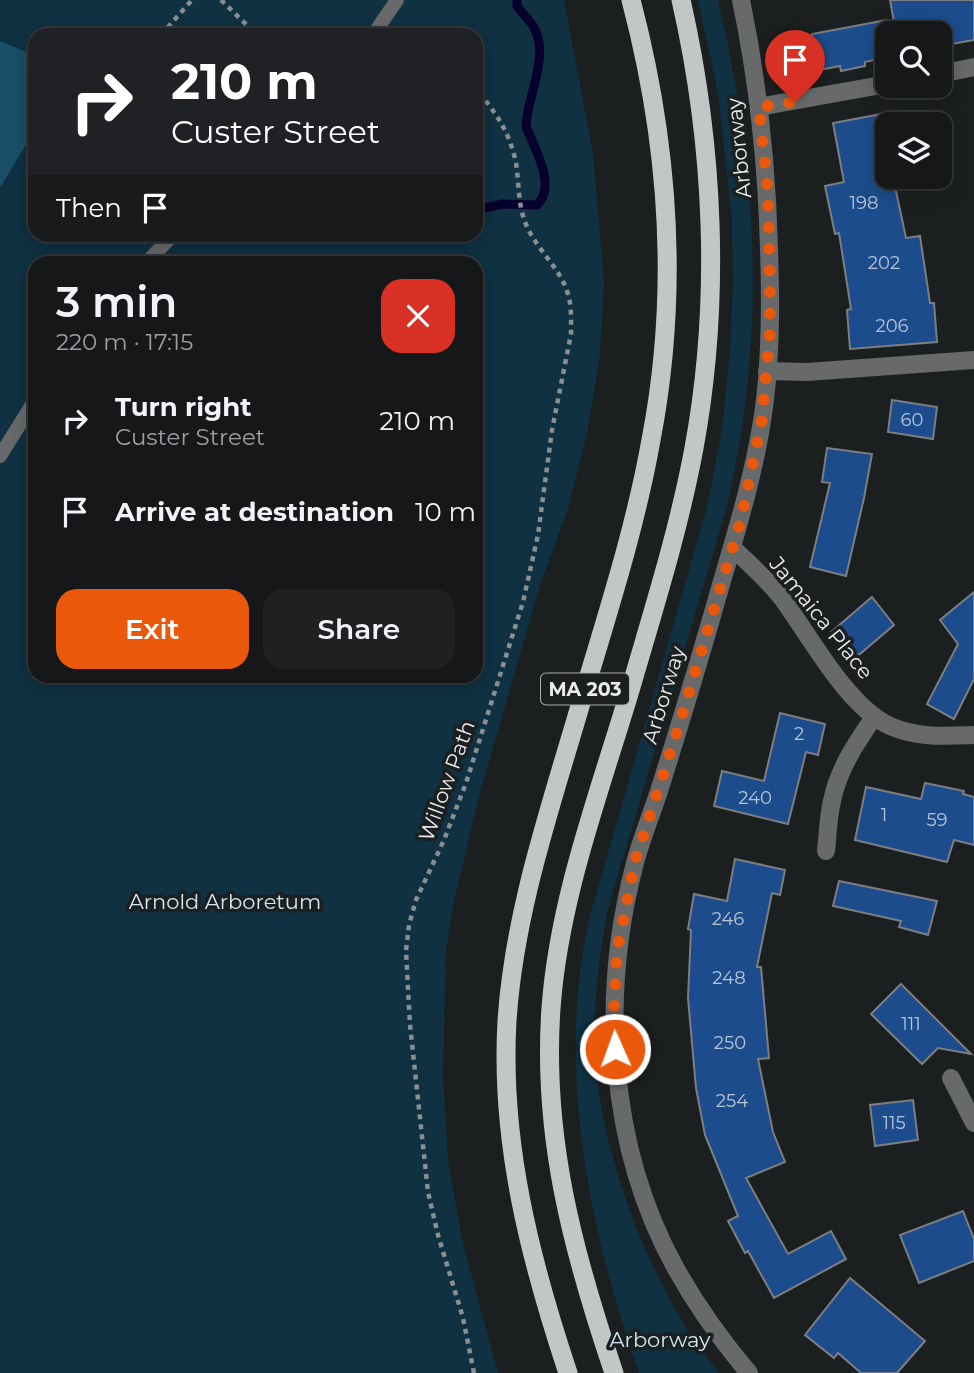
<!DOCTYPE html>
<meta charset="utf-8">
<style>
:root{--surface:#151718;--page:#1e2021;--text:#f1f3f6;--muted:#9d9fa2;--line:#343637;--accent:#ea580c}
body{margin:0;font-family:Montserrat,sans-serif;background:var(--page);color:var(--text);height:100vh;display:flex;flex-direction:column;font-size:26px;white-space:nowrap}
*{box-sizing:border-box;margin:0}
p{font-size:23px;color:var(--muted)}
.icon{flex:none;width:38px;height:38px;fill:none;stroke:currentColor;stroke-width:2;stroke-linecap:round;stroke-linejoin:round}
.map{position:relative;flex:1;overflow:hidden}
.details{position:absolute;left:28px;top:256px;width:455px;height:427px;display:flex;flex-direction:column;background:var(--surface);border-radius:21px;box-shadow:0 4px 18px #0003,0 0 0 2px var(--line)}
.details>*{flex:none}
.top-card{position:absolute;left:28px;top:28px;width:455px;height:214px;border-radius:21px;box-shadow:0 4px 18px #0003,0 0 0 2px var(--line);background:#202124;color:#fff;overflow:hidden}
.tools{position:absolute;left:875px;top:21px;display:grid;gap:14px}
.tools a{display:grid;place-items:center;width:77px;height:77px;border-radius:14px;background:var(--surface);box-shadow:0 4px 18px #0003,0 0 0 2px var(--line);font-size:35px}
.pin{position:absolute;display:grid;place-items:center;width:60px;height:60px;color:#fff;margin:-72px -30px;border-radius:50% 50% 50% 0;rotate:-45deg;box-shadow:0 0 7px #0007}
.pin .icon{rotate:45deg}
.me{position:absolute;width:77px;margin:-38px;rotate:358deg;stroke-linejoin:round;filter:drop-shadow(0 0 5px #0008)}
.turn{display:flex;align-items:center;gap:24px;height:147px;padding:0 28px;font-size:32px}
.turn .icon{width:91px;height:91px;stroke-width:2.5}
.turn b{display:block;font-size:49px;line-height:60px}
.then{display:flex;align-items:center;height:66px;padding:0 28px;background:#0003;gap:14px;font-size:26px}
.round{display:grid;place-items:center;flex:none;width:74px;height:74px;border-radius:21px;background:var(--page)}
.headline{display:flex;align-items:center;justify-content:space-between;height:119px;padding:0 28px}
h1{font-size:42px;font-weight:600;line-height:52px}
.primary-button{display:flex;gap:14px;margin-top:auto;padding:14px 28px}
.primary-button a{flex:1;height:80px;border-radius:21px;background:var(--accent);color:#fff;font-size:28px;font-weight:600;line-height:80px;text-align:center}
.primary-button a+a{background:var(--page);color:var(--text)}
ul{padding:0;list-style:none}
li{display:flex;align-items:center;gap:21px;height:91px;padding:0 28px}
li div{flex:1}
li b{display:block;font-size:26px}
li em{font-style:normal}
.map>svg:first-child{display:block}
.green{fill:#0f3142;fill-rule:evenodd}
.forest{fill:#194f68}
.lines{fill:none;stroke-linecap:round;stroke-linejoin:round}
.stream{stroke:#07002d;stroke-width:9}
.building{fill:#1c4c8b;stroke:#7c7e81;stroke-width:2}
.path{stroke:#8c8f90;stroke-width:4.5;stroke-dasharray:5 5;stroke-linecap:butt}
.service{stroke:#67696a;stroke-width:14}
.minor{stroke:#67696a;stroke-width:18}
.trunk{stroke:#c1c6c6;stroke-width:19}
.route{stroke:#ea580c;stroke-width:12;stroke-dasharray:0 21.6}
.labels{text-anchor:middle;stroke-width:7;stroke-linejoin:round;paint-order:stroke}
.number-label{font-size:18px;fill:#b6c4d4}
.shield{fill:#1c1f20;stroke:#acaeb0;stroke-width:2}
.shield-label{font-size:19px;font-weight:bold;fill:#eaeced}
.street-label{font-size:21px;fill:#eaeced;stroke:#1c1f20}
.park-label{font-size:21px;fill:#d0e7f3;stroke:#1c1f20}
</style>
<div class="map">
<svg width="974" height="1373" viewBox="0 0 974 1373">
<rect width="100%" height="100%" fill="#1c1f20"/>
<g class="green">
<path d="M0,0H564L593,153L604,281L600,355L587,434L568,509L541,582L479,796L454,901L446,950L443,1074L448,1160L463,1244L498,1373H0ZM35,35H476V234H35ZM35,262H476V676H35Z"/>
<path d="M698,0H718C758,168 767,336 727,506L607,912C599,960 592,1011 595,1060C603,1161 654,1296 719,1373H639C589,1229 555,1067 590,916L707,507L722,430L730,349L733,286L732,221L718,93Z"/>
</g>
<polygon class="forest" points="0,41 35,56 35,129 0,188"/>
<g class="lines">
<path class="stream" d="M476,210L503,204L537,205C557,186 535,149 527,129C522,116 544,68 539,43C536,23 527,21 517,6V0"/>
</g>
<g class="building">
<polygon points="890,0 974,0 974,40 940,46 940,33 896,33"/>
<polygon points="887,20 887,57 865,62 865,66 841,71 840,66 819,70 812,34"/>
<polygon points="887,113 887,177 893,177 906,238 920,236 930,303 934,303 937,342 850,349 847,310 851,309 839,233 835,234 825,186 844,182 833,123"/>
<polygon points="892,400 937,407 933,439 888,432"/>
<polygon points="827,448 872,454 864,498 846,576 810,567 830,483 822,482"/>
<polygon points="974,592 974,679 954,719 927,704 958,644 940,620"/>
<polygon points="872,597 894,625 854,659 831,632"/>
<polygon points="780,713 825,724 818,755 806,752 788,824 714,806 722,771 764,781"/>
<polygon points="925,783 964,791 963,794 974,797 974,845 954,840 947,862 855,840 866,787 921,799"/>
<polygon points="735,859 785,870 780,895 772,893 757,967 761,967 769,1058 758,1059 773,1132 785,1162 746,1178 788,1254 831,1231 846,1259 774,1298 748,1251 745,1253 728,1221 738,1216 705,1135 696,1088 688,998 691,930 688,929 694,894 727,901"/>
<polygon points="839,881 937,901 928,935 899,927 901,921 833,906"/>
<polygon points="901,984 971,1054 938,1048 922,1064 871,1014"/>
<polygon points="913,1100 918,1140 875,1146 870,1105"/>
<polygon points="963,1211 974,1239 974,1261 919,1283 900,1235"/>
<polygon points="850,1278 925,1341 897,1373 861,1373 838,1353 834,1358 805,1335"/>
</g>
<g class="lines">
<g class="path">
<polyline points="221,0 257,35"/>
<polyline points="402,28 412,35"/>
<polyline points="161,35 192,0"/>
<path d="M474,1373L463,1318L438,1235L428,1192L410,1025L406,951L409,925L416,900L444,840L466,783L523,602L538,535L552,430L571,334C571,321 572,304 567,291C558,265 535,248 525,222C518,204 519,182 516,163C509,130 496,114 476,88"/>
</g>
<g class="service">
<polyline points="373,35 397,0"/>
<polyline points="147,262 174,234"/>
<polyline points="0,456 35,400"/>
</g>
<g class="minor">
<path d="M741,0C758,82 767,166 769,249C771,307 771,365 762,421C753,478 736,533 720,588C701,655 681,721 660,788C652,813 642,837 635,863C600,995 608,1145 675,1267C696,1305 721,1340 749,1373"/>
<polyline points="940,74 974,67"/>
<polyline points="759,107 887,84"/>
<polyline points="767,371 807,372 974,360"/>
<path d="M732,547C748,563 767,579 781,597C809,634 847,707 890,726C917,738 945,736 974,735"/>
<path d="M826,851C828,834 828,817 832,801C838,770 856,743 874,717"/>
<polyline points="951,1078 974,1123"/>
</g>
<g class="trunk">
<path d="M568,1373C530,1259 500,1142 507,1021C514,913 550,809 580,706C606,618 635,530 651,440C679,294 669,144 631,0"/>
<path d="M614,1373C573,1252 542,1137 551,1008C559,898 600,791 631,687C654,608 679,529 694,448C721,301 714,145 681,0"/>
</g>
</g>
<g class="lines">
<polyline class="route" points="615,1049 613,1028 617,951 635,861 677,732 741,520 762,419 770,332 770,290 768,195 759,107 795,102"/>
</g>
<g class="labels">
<g class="number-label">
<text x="864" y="209">198</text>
<text x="884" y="269">202</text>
<text x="892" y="332">206</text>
<text x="912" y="426">60</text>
<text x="799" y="740">2</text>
<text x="755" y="804">240</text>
<text x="884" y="821">1</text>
<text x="937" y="826">59</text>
<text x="728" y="925">246</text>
<text x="729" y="984">248</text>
<text x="911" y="1030">111</text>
<text x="730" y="1049">250</text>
<text x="732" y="1107">254</text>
<text x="894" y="1129">115</text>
</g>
<rect class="shield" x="541" y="673.5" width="88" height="31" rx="5"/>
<g class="shield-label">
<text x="585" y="696">MA 203</text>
</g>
<g class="street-label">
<text transform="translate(739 148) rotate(-96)" y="7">Arborway</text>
<text transform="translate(821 618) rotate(51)" y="7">Jamaica Place</text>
<text transform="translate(664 695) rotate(-73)" y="7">Arborway</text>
<text transform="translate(447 781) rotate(-70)" y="7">Willow Path</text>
</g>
<g class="park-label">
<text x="225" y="909">Arnold Arboretum</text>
<text x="660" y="1347">Arborway</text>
</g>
</g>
</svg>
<div class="tools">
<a><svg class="icon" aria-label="search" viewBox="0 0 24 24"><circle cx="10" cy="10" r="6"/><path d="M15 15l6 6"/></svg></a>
<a><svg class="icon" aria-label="layers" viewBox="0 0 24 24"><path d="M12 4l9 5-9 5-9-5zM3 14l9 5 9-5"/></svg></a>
</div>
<div class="pin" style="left:795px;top:102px;background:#d93025"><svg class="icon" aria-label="arrive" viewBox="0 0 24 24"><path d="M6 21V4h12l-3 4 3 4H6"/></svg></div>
<svg class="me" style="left:615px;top:1049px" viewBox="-20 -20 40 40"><circle r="17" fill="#ea580c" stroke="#fff" stroke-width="3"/><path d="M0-11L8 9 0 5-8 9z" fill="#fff"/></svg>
<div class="top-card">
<div class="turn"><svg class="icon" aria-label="right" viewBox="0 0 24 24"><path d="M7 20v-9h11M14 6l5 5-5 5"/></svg><div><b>210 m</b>Custer Street</div></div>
<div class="then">Then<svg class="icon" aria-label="arrive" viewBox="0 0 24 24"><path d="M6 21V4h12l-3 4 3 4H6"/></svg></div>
</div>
<section class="details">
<div class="headline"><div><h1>3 min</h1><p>220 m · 17:15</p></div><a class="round" style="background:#d93025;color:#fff"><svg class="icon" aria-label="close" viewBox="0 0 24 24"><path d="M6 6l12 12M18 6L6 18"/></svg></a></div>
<ul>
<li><svg class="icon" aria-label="right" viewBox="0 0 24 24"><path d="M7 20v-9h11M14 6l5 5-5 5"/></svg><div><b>Turn right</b><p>Custer Street</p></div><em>210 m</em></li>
<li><svg class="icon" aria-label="arrive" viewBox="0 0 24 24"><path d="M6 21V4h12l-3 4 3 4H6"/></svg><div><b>Arrive at destination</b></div><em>10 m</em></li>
</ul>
<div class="primary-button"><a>Exit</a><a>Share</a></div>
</section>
</div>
